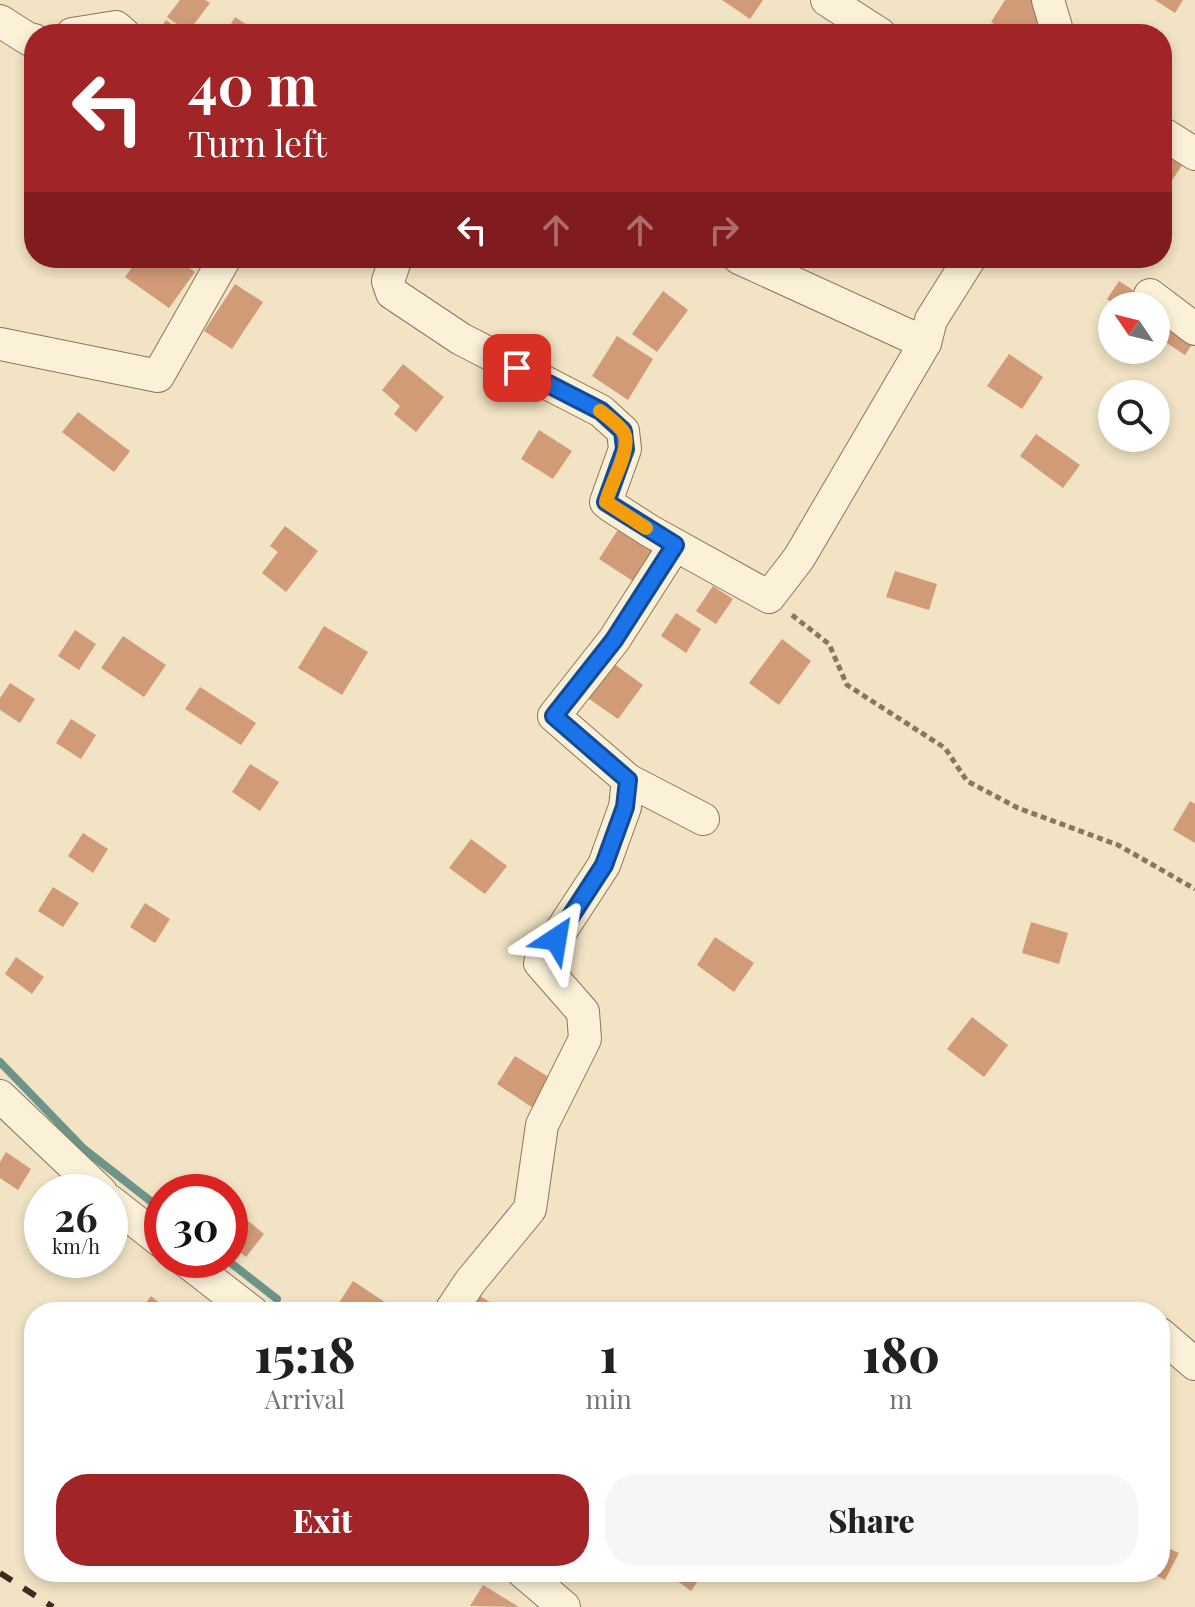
<!DOCTYPE html>
<style>
:root{--surface:#fff;--page:#f6f6f6;--text:#202124;--muted:#757577;--accent:#a12427}
body{margin:0;font-family:"Playfair Display",serif;background:var(--page);color:var(--text);height:100vh;display:flex;flex-direction:column;font-size:30px;white-space:nowrap}
*{box-sizing:border-box;margin:0}
p{font-size:26px;color:var(--muted)}
.icon{flex:none;width:44px;height:44px;fill:none;stroke:currentColor;stroke-width:2;stroke-linecap:round;stroke-linejoin:round}
.map{position:relative;flex:1;overflow:hidden}
.panel{position:absolute;left:24px;top:1302px;width:1146px;height:280px;display:flex;flex-direction:column;background:var(--surface);border-radius:32px;box-shadow:0 4px 12px #0003}
.panel>*{flex:none}
.guide{position:absolute;left:24px;top:24px;width:1148px;height:244px;border-radius:32px;box-shadow:0 4px 12px #0003;background:#a12427;color:#fff;overflow:hidden}
.needle{width:52px;rotate:305deg}
.buttons{position:absolute;left:1098px;top:292px;display:grid;gap:16px}
.buttons a{display:grid;place-items:center;width:72px;height:72px;border-radius:50%;background:var(--surface);box-shadow:0 4px 12px #0003;font-size:40px}
.speed{position:absolute;left:24px;top:1174px;display:flex;gap:16px;font-size:40px;font-weight:700;text-align:center}
.speed>*{display:grid;place-content:center;width:104px;height:104px;border-radius:50%;background:var(--surface);box-shadow:0 4px 12px #0003;line-height:1}
.speed small{font-size:20px;font-weight:400}
.speed .limit{border:12px solid #d22;background:#fff;color:#111}
.pin{position:absolute;display:grid;place-items:center;width:68px;height:68px;color:#fff;margin:-34px;border-radius:16px;box-shadow:0 4px 12px #0006}
.me{position:absolute;width:88px;margin:-44px;rotate:33deg;stroke-linejoin:round;filter:drop-shadow(0 0 6px #0008)}
.turn{display:flex;align-items:center;gap:28px;height:168px;padding:0 32px;font-size:36px}
.turn .icon{width:104px;height:104px;stroke-width:2.5}
.turn b{display:block;font-size:56px;line-height:68px}
.lanes{display:flex;align-items:center;height:76px;padding:0 32px;background:#0003;justify-content:center;gap:40px;direction:ltr}
.lanes .off{opacity:.35}
.eta{display:flex;justify-content:space-evenly;align-items:center;height:136px;text-align:center}
.eta b{font-size:48px;font-weight:800;line-height:56px}
.cta{display:flex;gap:16px;margin-top:auto;padding:16px 32px}
.cta a{flex:1;height:92px;border-radius:32px;background:var(--accent);color:#fff;font-size:32px;font-weight:800;line-height:92px;text-align:center}
.cta a+a{background:var(--page);color:var(--text)}
.map>svg:first-child{display:block}
.lines{fill:none;stroke-linecap:round;stroke-linejoin:round}
.stream{stroke:#6c9489;stroke-width:8}
.building{fill:#d29b77}
.street-casing{stroke:#8e7459;stroke-width:34}
.path{stroke:#8e7459;stroke-width:5;stroke-dasharray:6 4;stroke-linecap:butt}
.street{stroke:#fbf0d8;stroke-width:32}
.rail{stroke:#3d2c1e;stroke-width:6;stroke-dasharray:14 14;stroke-linecap:butt}
.route-casing{stroke:#114b97;stroke-width:20}
.route{stroke:#1a73e8;stroke-width:14}
.slow{stroke:#f59e0b;stroke-width:14}
</style>
<div class="map">
<svg width="1195" height="1607" viewBox="0 0 1195 1607">
<rect width="100%" height="100%" fill="#f1e3c4"/>
<g class="lines">
<g class="stream">
<polyline points="0,1062 84,1149 162,1210"/>
<polyline points="227,1260 277,1299"/>
</g>
</g>
<g class="building">
<polygon points="180,0 205,0 210,3 188,32 167,17"/>
<polygon points="722,0 763,0 750,19"/>
<polygon points="1005,0 1032,0 1050,12 1036,34 1009,34 991,22"/>
<polygon points="1155,0 1183,0 1175,13"/>
<polygon points="235,17 261,34 225,34"/>
<polygon points="166,20 185,34 156,34"/>
<polygon points="1162,151 1183,164 1162,195"/>
<polygon points="139,258 175,258 195,272 169,308 125,277"/>
<polygon points="1119,281 1145,298 1140,306 1117,306 1107,299"/>
<polygon points="235,284 263,302 232,349 204,331"/>
<polygon points="663,291 688,310 657,352 632,334"/>
<polygon points="1173,322 1195,340 1185,355 1161,339"/>
<polygon points="617,336 653,359 628,400 592,376"/>
<polygon points="1009,354 1043,377 1022,409 987,386"/>
<polygon points="403,364 444,397 416,432 394,414 400,406 382,390"/>
<polygon points="78,412 130,451 114,472 62,432"/>
<polygon points="539,430 572,451 553,479 521,459"/>
<polygon points="1036,434 1080,465 1063,488 1020,456"/>
<polygon points="621,525 665,553 642,587 599,559"/>
<polygon points="285,526 318,551 286,592 262,573 278,552 270,546"/>
<polygon points="895,571 937,584 929,610 886,597"/>
<polygon points="713,586 733,599 716,624 696,611"/>
<polygon points="676,613 701,629 686,653 661,636"/>
<polygon points="324,626 368,652 342,695 298,668"/>
<polygon points="75,630 96,644 79,670 58,656"/>
<polygon points="123,636 166,665 144,697 101,668"/>
<polygon points="782,639 811,661 779,705 749,683"/>
<polygon points="610,661 643,685 618,719 585,696"/>
<polygon points="10,683 35,699 20,723 0,710 0,698"/>
<polygon points="200,687 256,723 241,745 185,709"/>
<polygon points="71,719 96,735 81,759 56,743"/>
<polygon points="250,764 279,782 260,811 232,792"/>
<polygon points="1190,801 1195,804 1195,843 1173,830"/>
<polygon points="83,833 108,849 93,873 68,856"/>
<polygon points="471,839 507,866 485,894 449,868"/>
<polygon points="53,887 79,903 63,927 38,911"/>
<polygon points="145,903 170,919 155,943 130,927"/>
<polygon points="1031,922 1068,933 1059,964 1022,953"/>
<polygon points="715,937 754,963 734,992 697,965"/>
<polygon points="16,957 44,977 32,994 5,974"/>
<polygon points="972,1017 1008,1045 984,1077 947,1049"/>
<polygon points="515,1056 558,1083 539,1112 497,1084"/>
<polygon points="6,1152 31,1169 18,1190 0,1178 0,1162"/>
<polygon points="246,1219 264,1234 246,1257 230,1245 230,1240"/>
<polygon points="353,1281 400,1312 333,1312"/>
<polygon points="151,1296 171,1312 139,1312"/>
<polygon points="480,1296 506,1312 471,1312"/>
<polygon points="1160,1544 1179,1553 1165,1580 1150,1572 1160,1572"/>
<polygon points="665,1572 698,1572 702,1575 691,1591"/>
<polygon points="483,1585 519,1607 470,1606"/>
</g>
<g class="lines">
<defs>
<g id="street">
<polyline points="827,0 880,34"/>
<polyline points="1048,0 1058,34"/>
<polyline points="0,21 30,40 34,40"/>
<polyline points="72,34 116,27 124,34"/>
<polyline points="1162,133 1195,154"/>
<polyline points="396,258 388,281 392,293 461,339 601,411 623,431 625,449 606,502 611,506 650,531 769,597 799,558 925,343 931,320 970,258"/>
<polyline points="739,258 925,343"/>
<polyline points="1150,295 1195,329"/>
<polyline points="0,344 158,376 225,258"/>
<polyline points="628,780 703,819"/>
<polyline points="0,1096 101,1192"/>
<polyline points="110,1201 162,1242"/>
<polyline points="185,1260 252,1312"/>
<polyline points="450,1312 470,1282 530,1209 542,1125 585,1039 583,1012 540,963 604,865 625,807 628,780 554,716 614,640 675,545"/>
<polyline points="1160,1334 1195,1364"/>
<polyline points="523,1572 564,1607"/>
</g>
</defs>
<use href="#street" class="street-casing"/>
<polyline class="path" points="792,615 829,644 847,685 945,748 967,781 1018,808 1118,845 1195,889"/>
<use href="#street" class="street"/>
<polyline class="rail" points="0,1573 53,1607"/>
</g>
<g class="lines">
<defs>
<polyline id="route" points="517,368 601,411 623,431 625,449 606,502 675,545 614,640 554,716 628,780 625,807 604,865 556,939"/>
</defs>
<use href="#route" class="route-casing"/>
<use href="#route" class="route"/>
<path class="slow" d="M600,411C608,417 619,425 624,433C632,448 610,485 606,502L646,528"/>
</g>
</svg>
<div class="buttons">
<a><svg class="needle" viewBox="-14 -14 28 28"><path d="M0-13l5 13h-10z" fill="#e53935"/><path d="M0 13l5-13h-10z" fill="#757577"/></svg></a>
<a><svg class="icon" aria-label="search" viewBox="0 0 24 24"><circle cx="10" cy="10" r="6"/><path d="M15 15l6 6"/></svg></a>
</div>
<div class="speed"><div>26<small>km/h</small></div><div class="limit">30</div></div>
<div class="pin" style="left:517px;top:368px;background:#d93025"><svg class="icon" aria-label="arrive" viewBox="0 0 24 24"><path d="M6 21V4h12l-3 4 3 4H6"/></svg></div>
<svg class="me" style="left:556px;top:939px" viewBox="-20 -20 40 40"><path d="M0-17L14 15 0 8-14 15z" fill="#1a73e8" stroke="#fff" stroke-width="4"/></svg>
<div class="guide">
<div class="turn"><svg class="icon" aria-label="left" viewBox="0 0 24 24"><path d="M17 20v-9H6M10 6l-5 5 5 5"/></svg><div><b>40 m</b>Turn left</div></div>
<div class="lanes"><svg class="icon" aria-label="left" viewBox="0 0 24 24"><path d="M17 20v-9H6M10 6l-5 5 5 5"/></svg><svg class="icon off" aria-label="ahead" viewBox="0 0 24 24"><path d="M12 20V5M6 11l6-6 6 6"/></svg><svg class="icon off" aria-label="ahead" viewBox="0 0 24 24"><path d="M12 20V5M6 11l6-6 6 6"/></svg><svg class="icon off" aria-label="right" viewBox="0 0 24 24"><path d="M7 20v-9h11M14 6l5 5-5 5"/></svg></div>
</div>
<section class="panel">
<div class="eta">
<div><b>15:18</b><p>Arrival</p></div>
<div><b>1</b><p>min</p></div>
<div><b>180</b><p>m</p></div>
</div>
<div class="cta"><a>Exit</a><a>Share</a></div>
</section>
</div>
